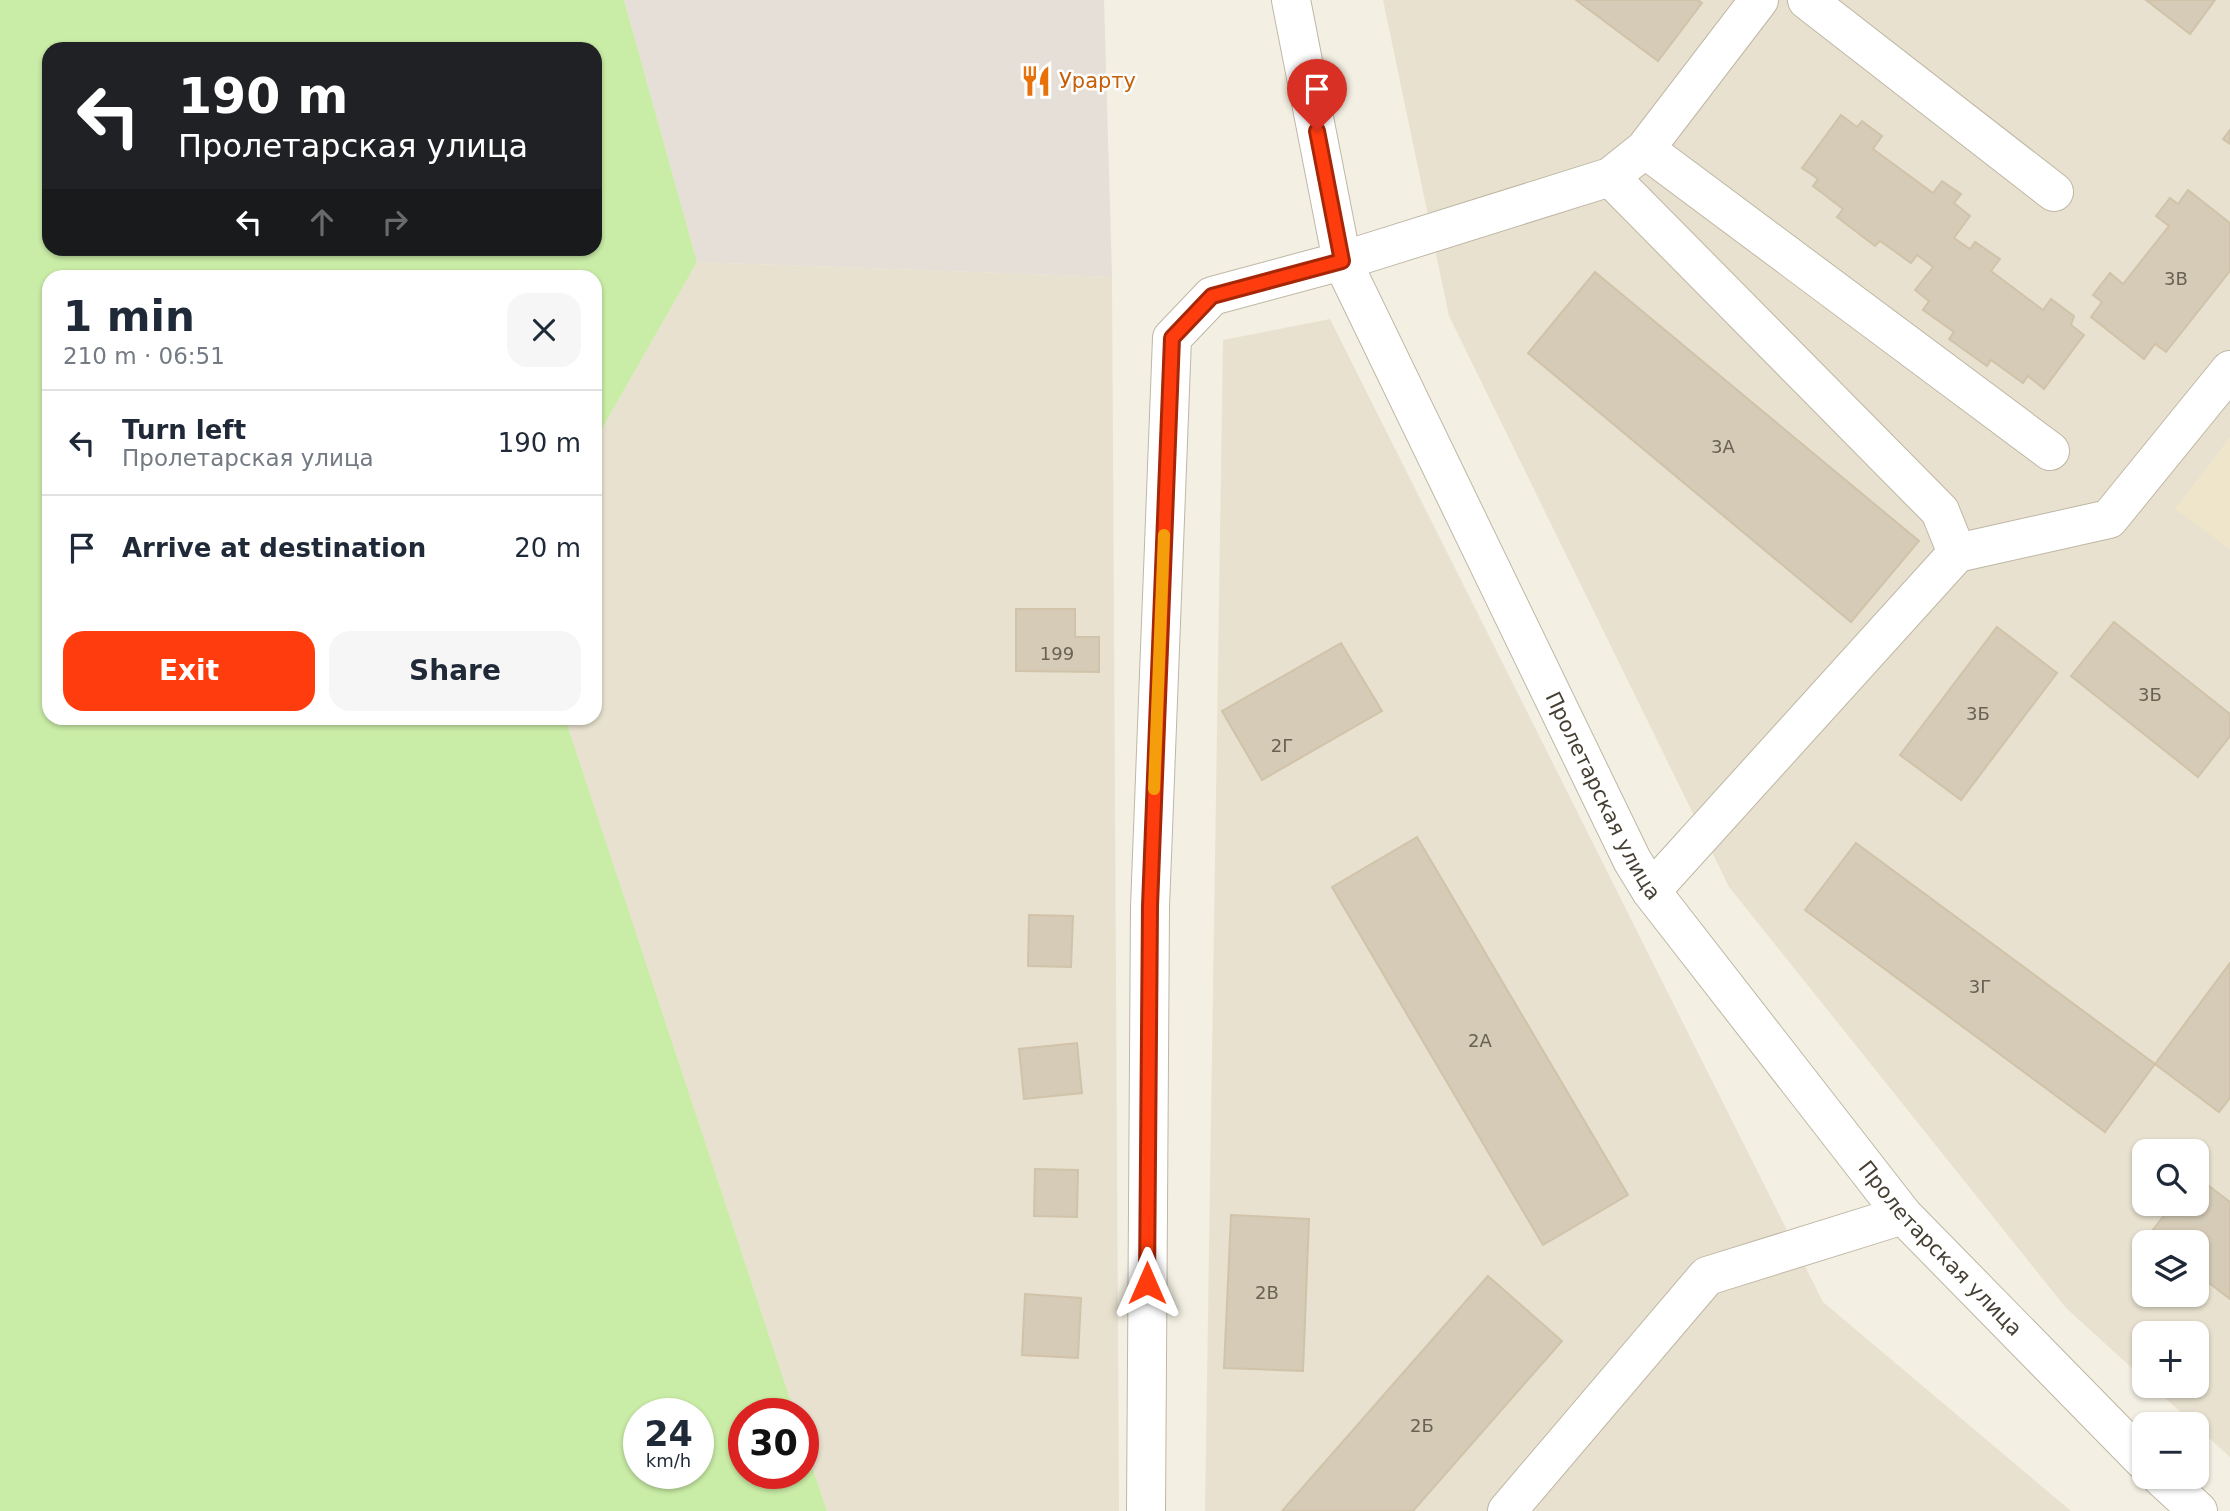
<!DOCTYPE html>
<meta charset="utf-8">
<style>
:root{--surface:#fff;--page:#f6f6f7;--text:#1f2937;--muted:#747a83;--line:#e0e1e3;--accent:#ff3c0d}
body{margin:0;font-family:"DejaVu Sans",sans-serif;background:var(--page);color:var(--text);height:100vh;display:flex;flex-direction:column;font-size:26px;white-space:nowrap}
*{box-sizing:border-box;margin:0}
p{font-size:23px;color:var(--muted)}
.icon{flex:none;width:38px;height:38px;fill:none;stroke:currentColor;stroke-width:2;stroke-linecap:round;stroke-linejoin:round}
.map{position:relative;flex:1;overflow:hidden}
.sheet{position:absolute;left:42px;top:270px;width:560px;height:455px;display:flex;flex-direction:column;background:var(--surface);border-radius:21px;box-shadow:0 2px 5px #0004}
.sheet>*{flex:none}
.banner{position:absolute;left:42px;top:42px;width:560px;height:214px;border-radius:21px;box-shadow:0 2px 5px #0004;background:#202124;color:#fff;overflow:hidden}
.tools{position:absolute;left:2132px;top:1139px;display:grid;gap:14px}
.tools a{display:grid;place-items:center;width:77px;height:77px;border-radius:14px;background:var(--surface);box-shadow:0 2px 5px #0004;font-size:35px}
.speed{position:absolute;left:623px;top:1398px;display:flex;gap:14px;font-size:35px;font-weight:700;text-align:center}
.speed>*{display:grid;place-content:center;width:91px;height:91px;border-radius:50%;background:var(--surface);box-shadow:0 2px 5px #0004;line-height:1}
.speed small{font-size:18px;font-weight:400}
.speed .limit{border:10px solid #d22;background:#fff;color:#111}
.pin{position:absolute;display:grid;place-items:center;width:60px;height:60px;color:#fff;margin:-72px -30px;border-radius:50% 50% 50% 0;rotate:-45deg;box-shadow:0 0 7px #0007}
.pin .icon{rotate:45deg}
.me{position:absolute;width:77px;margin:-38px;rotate:0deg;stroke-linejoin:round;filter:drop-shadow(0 0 5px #0008)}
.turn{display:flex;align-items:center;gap:24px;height:147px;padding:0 21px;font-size:32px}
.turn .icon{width:91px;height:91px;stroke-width:2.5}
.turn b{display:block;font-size:49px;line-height:60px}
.lanes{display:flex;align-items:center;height:66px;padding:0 21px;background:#0003;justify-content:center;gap:35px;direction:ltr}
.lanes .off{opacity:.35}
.round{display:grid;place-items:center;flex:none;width:74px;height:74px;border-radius:21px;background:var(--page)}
.headline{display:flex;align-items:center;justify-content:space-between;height:119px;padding:0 21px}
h1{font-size:42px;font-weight:700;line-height:52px}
.primary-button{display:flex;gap:14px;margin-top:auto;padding:14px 21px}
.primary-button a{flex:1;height:80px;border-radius:21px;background:var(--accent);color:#fff;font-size:28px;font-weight:700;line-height:80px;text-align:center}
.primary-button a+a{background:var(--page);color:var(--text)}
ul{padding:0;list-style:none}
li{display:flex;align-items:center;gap:21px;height:105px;padding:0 21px;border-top:2px solid var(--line)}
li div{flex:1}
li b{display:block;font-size:26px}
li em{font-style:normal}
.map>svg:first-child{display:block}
.residential{fill:#e8e1cf;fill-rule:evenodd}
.industrial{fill:#e5dfd7}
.education{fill:#eee5ca}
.green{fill:#c9eca6;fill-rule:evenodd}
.building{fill:#d5cbb6;stroke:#d1c3a9;stroke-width:2}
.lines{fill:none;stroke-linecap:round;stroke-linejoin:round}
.minor-casing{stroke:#bfb7a4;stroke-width:40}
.minor{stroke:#fff;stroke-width:38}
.route-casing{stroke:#a62708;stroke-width:18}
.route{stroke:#ff3c0d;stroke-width:12}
.slow{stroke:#f59e0b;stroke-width:12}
.labels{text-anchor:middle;stroke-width:5;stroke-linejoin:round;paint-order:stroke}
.number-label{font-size:18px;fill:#696153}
.food-label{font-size:21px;fill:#c56008;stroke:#fff;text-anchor:start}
.street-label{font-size:21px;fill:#453e32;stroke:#fff}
</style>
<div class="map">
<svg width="2230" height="1511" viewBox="0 0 2230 1511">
<rect width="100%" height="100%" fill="#f3efe2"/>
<g class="residential">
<path d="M1383,0H2230V438L2176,509L2230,549V1457L2152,1386H2196V1334H2144V1379L2066,1308L1729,887L1449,316ZM2144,1152H2196V1204H2144ZM2144,1242H2196V1295H2144Z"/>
<polygon points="697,262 1112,277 1119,1511 827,1511 803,1440 803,1414 795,1414 565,718 595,718 595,441"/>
<polygon points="1330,319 1823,1302 2071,1511 1205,1511 1223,340"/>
</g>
<polygon class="industrial" points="624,0 1104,0 1112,277 697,262"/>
<polygon class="education" points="2230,438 2230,549 2175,509"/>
<path class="green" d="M0,0H624L697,262L595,441V276H49V718H565L795,1414H744V1474H803V1440L827,1511H0ZM49,49H595V248H49ZM639,1414H698V1474H639Z"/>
<g class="building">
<polygon points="1576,0 1698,0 1702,3 1658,61"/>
<polygon points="2146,0 2215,0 2190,34"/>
<polygon points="1841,115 1857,127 1862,121 1882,136 1873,149 1933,193 1942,181 1961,194 1954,203 1970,216 1954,238 1970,249 1975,242 2000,259 1991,271 2043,310 2051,299 2074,316 2071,325 2084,335 2044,389 2028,376 2023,383 1991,360 1987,366 1949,339 1954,332 1923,310 1929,301 1915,290 1933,267 1917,255 1911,263 1880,241 1875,246 1837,217 1843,209 1813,186 1818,179 1802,168"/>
<polygon points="2230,130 2230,144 2223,139"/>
<polygon points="2188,190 2230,223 2230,271 2166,352 2155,344 2144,359 2091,317 2102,302 2093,295 2110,273 2123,284 2169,226 2156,216 2170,198 2178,204"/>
<polygon points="1595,272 1919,541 1851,622 1528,353"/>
<polygon points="1016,609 1075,609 1075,637 1099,637 1099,672 1016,671"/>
<polygon points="2114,622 2230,714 2230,736 2198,777 2071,676"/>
<polygon points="1997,627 2057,673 1961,800 1900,755"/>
<polygon points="1341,643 1382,711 1262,780 1222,711"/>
<polygon points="1417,837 1628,1195 1543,1245 1332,887"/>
<polygon points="1856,843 2155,1064 2105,1132 1805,910"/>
<polygon points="1029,915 1073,916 1071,967 1028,966"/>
<polygon points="2230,963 2230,1098 2219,1112 2155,1064"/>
<polygon points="1077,1043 1082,1093 1024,1099 1019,1049"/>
<polygon points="1035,1169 1078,1170 1077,1217 1034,1216"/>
<polygon points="2196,1176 2230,1202 2230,1299 2196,1273 2196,1242 2156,1242 2148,1236 2173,1204 2196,1204"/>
<polygon points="1231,1215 1309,1219 1303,1371 1224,1368"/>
<polygon points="1488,1276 1562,1341 1413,1511 1282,1511"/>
<polygon points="1025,1294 1081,1298 1078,1358 1022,1355"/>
</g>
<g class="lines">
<defs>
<g id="minor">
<path id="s1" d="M1291,0L1342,261L1632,860L1651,891L1903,1215L2144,1461"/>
<polyline points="1807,0 2054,192"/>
<polyline points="1645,149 2050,451"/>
<polyline points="1610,177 1940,511 1957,553"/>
<polyline points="1651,891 1957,553 2109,519 2230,370"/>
<polyline points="2161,1477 2198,1511"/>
<polyline points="1146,1511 1150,907 1172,338 1212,296 1342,261 1610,177 1645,149 1759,0"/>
<polyline points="1507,1511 1707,1276 1903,1215"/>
</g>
</defs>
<use href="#minor" class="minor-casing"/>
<use href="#minor" class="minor"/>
</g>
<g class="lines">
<defs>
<polyline id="route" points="1147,1283 1150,906 1172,338 1212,296 1342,261 1317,131"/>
</defs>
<use href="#route" class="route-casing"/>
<use href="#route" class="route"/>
<polyline class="slow" points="1154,789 1164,535"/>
</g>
<defs>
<symbol id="restaurant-bare" viewBox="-9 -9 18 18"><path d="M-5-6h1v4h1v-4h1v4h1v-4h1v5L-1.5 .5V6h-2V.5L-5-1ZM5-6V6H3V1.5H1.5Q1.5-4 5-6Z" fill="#e8710a" stroke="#fff" stroke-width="2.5" paint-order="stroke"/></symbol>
</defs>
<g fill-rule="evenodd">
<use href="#restaurant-bare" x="1014" y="59" width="44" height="44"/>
</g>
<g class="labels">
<g class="number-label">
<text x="2176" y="285">3В</text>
<text x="1723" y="453">3А</text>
<text x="1057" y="660">199</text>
<text x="2150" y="701">3Б</text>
<text x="1978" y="720">3Б</text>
<text x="1282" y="752">2Г</text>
<text x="1980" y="993">3Г</text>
<text x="1480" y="1047">2А</text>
<text x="1267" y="1299">2В</text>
<text x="1422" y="1432">2Б</text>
</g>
<g class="food-label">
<text x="1059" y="88">Урарту</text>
</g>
<g class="street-label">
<text dy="7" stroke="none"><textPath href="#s1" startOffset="861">Пролетарская улица</textPath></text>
<text dy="7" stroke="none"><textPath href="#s1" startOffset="1428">Пролетарская улица</textPath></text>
</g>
</g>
</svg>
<div class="tools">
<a><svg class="icon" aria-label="search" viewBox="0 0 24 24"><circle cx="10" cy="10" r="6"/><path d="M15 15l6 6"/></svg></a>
<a><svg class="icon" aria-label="layers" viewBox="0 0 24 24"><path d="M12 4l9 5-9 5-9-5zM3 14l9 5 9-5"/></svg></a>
<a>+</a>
<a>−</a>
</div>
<div class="speed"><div>24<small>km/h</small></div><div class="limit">30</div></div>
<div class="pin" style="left:1317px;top:131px;background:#d93025"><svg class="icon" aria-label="arrive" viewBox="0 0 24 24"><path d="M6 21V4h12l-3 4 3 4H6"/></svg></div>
<svg class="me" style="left:1147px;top:1283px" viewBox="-20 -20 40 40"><path d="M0-17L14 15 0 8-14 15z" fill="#ff3c0d" stroke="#fff" stroke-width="4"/></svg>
<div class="banner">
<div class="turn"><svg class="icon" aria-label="left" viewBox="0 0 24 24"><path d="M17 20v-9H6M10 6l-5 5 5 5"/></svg><div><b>190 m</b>Пролетарская улица</div></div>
<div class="lanes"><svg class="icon" aria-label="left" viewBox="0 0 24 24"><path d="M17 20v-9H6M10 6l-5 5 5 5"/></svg><svg class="icon off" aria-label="ahead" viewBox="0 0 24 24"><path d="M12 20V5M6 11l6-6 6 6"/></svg><svg class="icon off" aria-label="right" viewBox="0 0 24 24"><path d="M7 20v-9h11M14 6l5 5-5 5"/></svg></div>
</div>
<section class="sheet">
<div class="headline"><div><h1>1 min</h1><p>210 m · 06:51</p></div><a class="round"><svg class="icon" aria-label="close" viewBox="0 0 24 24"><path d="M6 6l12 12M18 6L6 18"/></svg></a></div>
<ul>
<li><svg class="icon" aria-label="left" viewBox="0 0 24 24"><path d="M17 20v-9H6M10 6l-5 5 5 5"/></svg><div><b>Turn left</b><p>Пролетарская улица</p></div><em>190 m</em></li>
<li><svg class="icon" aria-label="arrive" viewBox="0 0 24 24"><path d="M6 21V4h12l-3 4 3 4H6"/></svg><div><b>Arrive at destination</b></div><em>20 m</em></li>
</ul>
<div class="primary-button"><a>Exit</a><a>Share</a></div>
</section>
</div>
